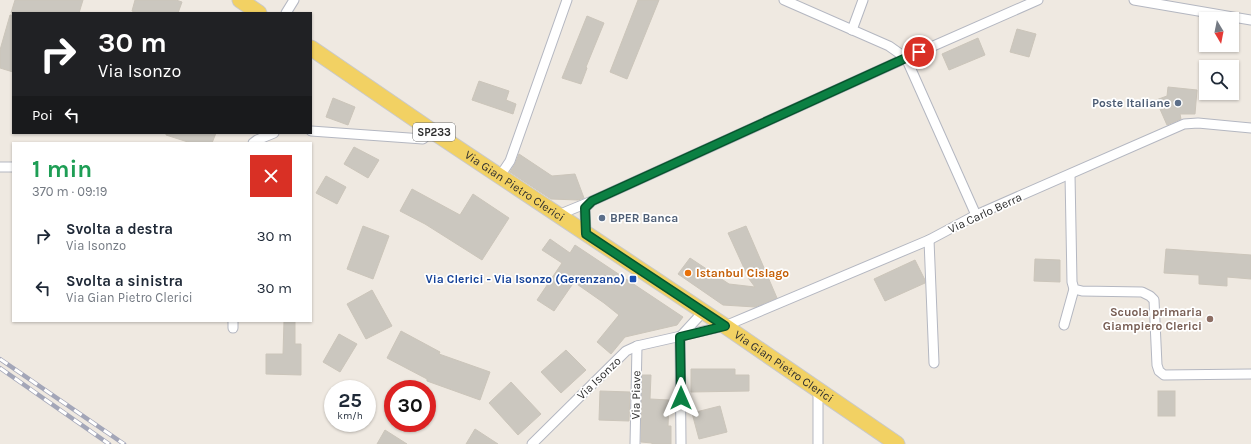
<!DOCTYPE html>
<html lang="it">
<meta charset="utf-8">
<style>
:root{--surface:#fff;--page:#f6f6f7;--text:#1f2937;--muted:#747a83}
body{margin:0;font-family:Karla,sans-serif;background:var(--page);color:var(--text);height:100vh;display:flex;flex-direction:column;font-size:15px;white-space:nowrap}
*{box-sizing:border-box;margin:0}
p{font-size:13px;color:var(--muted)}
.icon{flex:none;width:22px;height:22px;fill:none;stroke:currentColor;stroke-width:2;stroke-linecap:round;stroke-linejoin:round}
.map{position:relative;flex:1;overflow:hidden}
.details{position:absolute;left:12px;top:142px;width:300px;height:180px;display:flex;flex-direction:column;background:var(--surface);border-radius:0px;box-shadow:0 1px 3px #0004}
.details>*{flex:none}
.guide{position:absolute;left:12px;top:12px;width:300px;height:122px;border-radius:0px;box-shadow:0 1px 3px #0004;background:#202124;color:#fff;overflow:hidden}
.needle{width:26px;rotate:170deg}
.fabs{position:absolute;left:1199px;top:12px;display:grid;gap:8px}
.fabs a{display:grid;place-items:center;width:40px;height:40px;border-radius:0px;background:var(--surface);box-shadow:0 1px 3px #0004;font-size:20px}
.speed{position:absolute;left:324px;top:380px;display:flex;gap:8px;font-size:20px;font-weight:700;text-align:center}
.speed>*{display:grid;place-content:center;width:52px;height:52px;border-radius:50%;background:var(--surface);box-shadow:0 1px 3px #0004;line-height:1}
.speed small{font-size:10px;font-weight:400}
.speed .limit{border:6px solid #d22;background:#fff;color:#111}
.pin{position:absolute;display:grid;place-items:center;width:34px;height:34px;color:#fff;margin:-17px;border:2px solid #fff;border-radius:50%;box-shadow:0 1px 4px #0007}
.me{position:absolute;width:44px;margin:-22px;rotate:0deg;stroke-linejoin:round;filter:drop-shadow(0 0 3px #0008)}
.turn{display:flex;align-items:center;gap:14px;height:84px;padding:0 20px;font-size:18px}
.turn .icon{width:52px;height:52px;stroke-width:2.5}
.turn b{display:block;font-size:28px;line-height:34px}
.then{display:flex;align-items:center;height:38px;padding:0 20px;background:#0003;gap:8px;font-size:15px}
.round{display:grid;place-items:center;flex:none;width:42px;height:42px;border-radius:0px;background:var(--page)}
.headline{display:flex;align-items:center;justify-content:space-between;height:68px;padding:0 20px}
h1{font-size:24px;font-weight:700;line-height:30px;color:#1e9e55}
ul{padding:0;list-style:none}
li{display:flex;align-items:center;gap:12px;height:52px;padding:0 20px}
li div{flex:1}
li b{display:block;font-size:15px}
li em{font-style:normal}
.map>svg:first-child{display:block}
.building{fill:#cbc7bf;stroke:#cbc5ba}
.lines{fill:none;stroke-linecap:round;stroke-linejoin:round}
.street-casing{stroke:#b4b7c1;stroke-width:11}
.primary-casing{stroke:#c9c9c9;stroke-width:17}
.street{stroke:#fff;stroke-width:9}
.primary{stroke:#f2d163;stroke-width:15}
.rail-casing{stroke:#a3a6b8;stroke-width:4.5}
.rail{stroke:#fff;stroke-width:3;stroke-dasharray:9;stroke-linecap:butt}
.route-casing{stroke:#07532c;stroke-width:10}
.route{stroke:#0b8043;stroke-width:7}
.service-dot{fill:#5c6f8a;stroke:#fff;stroke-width:1.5}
.food-dot{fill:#e8710a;stroke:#fff;stroke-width:1.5}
.transit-dot{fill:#1a4fb4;stroke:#fff;stroke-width:1.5}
.education-dot{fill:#8d6e63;stroke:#fff;stroke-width:1.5}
.labels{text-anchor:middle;stroke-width:3.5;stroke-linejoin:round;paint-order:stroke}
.shield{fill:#fff;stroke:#6d6d6d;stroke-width:1}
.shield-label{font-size:11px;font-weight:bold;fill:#2e2e2e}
.service-label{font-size:12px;font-weight:bold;fill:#4e5e75;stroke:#fff;text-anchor:end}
.street-label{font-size:12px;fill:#2e2e2e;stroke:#fff}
.food-label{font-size:12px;font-weight:bold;fill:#c56008;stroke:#fff;text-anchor:start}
.transit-label{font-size:12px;font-weight:bold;fill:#164399;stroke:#fff;text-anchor:end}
.education-label{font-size:12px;font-weight:bold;fill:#785e54;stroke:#fff;text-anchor:end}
</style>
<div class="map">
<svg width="1251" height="444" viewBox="0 0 1251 444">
<rect width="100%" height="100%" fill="#efe9e1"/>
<g class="building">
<polygon points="15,0 83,0 79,13 11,13"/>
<polygon points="135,0 176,0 182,2 178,13 137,13 132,11"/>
<polygon points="638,0 659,0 627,79 610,72"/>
<polygon points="10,15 13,15 13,72 0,68 0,50"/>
<polygon points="587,16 604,23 586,67 587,68 581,84 562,78"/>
<polygon points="1017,29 1036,34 1029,57 1010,52"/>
<polygon points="978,38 985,55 949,70 942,54"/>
<polygon points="479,81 509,91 506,100 516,104 513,114 472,100"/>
<polygon points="1168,87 1197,90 1195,114 1180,114 1181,119 1167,125 1156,100 1167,96"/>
<polygon points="333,98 355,107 348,125 326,117"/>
<polygon points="166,133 216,133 212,143 191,143 166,135"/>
<polygon points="354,147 379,160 368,178 344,164"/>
<polygon points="519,154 552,176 575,174 584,198 578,200 551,199 510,172 515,164"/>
<polygon points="326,176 346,187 337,204 316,193"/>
<polygon points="412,189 460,215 473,194 509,218 482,260 425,224 400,211"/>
<polygon points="363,226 389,236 373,279 347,269"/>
<polygon points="746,226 777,298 755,307 723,305 678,274 690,258 729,284 755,287 749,279 728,233"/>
<polygon points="550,239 570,253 575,245 683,317 677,325 625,337 611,354 597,342 619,315 604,303 574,282 554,311 537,300 562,263 542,250"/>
<polygon points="1166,249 1251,255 1251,279 1227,277 1227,286 1199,284 1199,275 1164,273"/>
<polygon points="1035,259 1060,260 1060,282 1034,281"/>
<polygon points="915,260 925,280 925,283 885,301 874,279"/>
<polygon points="372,290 392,326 366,339 347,304"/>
<polygon points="284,321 295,321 295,344 301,344 301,375 266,374 266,354 283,354"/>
<polygon points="401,331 440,352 439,354 490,372 480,400 427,381 427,379 387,358"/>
<polygon points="339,334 357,344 340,372 323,362"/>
<polygon points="566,350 586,370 561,393 541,372"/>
<polygon points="691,369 735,369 735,375 749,375 749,391 691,392"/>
<polygon points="642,375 651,375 650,399 669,400 668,426 671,426 671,444 652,444 652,443 641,442"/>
<polygon points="511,382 541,414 518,435 489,403"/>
<polygon points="600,391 630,392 629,421 599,420"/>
<rect x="1158" y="391" width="17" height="25"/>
<polygon points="720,406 727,432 699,439 692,413"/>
<polygon points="475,429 498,444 466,444"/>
<polygon points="385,430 407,444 377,444"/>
</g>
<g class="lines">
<defs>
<g id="street">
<polyline points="784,0 889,46 906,58 976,215"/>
<polyline points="1134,0 1251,20"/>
<polyline points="286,13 294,0"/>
<polyline points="852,30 863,0"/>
<polyline points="311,131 423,139 432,131"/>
<polyline points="253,143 257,140 274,133"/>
<polyline points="0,167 13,167"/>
<polyline points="1070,175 1072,282 1074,289 1082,291 1142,292 1150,296 1154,300 1157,365 1159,371 1164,375 1251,374"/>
<polyline points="500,176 510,161 567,0"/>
<polyline points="558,215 592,201 906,58 1038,0"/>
<polyline points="586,234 585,208 591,202"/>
<polyline points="929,240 934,363"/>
<polyline points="1064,325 1074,289"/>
<polyline points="233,328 233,321"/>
<polyline points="680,337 681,444"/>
<polyline points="680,337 703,312"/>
<polyline points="818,390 818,444"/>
<polyline points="532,444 626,351 637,346 725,326 929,240 976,215 1184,124 1198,123 1251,128"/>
<polyline points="635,444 637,346"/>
</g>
<g id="primary">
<polyline points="240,0 259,13"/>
<path id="s1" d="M311,48L432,131L725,326L897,444"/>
</g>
</defs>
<use href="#street" class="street-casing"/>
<use href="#primary" class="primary-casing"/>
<use href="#street" class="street"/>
<use href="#primary" class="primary"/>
<defs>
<g id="rail">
<polyline points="0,359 124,444"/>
<polyline points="0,368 109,444"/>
</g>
</defs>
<use href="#rail" class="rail-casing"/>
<use href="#rail" class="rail"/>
</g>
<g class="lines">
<defs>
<polyline id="route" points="681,398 680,337 725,326 586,234 585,208 592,201 919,52"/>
</defs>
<use href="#route" class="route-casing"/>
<use href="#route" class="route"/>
</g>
<g class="service-dot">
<circle cx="1178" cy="103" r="4"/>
<circle cx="602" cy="218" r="4"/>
</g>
<circle class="food-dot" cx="688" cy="273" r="4"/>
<rect class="transit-dot" x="629" y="275" width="8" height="8" rx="2"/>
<circle class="education-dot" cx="1210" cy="319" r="4"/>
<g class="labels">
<rect class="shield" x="413" y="123" width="42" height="18" rx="3"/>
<g class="shield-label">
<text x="434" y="136">SP233</text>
</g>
<g class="service-label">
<text x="1170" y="107">Poste Italiane</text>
<text x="610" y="222" text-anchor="start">BPER Banca</text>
</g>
<g class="street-label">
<text dy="4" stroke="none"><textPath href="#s1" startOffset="246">Via Gian Pietro Clerici</textPath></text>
<text transform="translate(985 213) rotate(-25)" y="4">Via Carlo Berra</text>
<text dy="4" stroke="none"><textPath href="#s1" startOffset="570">Via Gian Pietro Clerici</textPath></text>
<text transform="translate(599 378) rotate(-44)" y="4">Via Isonzo</text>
<text transform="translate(636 395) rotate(-89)" y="4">Via Piave</text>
</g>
<g class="food-label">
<text x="696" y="277">Istanbul Cislago</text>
</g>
<g class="transit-label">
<text x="625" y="283">Via Clerici - Via Isonzo (Gerenzano)</text>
</g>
<g class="education-label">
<text x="1202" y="316">Scuola primaria<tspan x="1202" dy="14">Giampiero Clerici</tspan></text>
</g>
</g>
</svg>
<div class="fabs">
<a><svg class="needle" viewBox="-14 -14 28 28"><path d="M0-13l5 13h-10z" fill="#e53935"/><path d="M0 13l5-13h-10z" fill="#747a83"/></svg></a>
<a><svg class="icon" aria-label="search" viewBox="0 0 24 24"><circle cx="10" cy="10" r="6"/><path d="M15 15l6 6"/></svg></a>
</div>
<div class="speed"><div>25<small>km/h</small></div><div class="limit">30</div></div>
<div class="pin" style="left:919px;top:52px;background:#d93025"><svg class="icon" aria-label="arrive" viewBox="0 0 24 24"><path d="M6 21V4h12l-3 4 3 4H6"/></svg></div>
<svg class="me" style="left:681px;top:398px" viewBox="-20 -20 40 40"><path d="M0-17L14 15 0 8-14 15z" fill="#0b8043" stroke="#fff" stroke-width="4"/></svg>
<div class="guide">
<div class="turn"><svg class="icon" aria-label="right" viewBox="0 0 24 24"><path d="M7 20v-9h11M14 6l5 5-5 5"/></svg><div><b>30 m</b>Via Isonzo</div></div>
<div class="then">Poi<svg class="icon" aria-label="left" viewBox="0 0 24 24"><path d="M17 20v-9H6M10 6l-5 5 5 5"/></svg></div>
</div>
<section class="details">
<div class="headline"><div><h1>1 min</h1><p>370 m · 09:19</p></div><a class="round" style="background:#d93025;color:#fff"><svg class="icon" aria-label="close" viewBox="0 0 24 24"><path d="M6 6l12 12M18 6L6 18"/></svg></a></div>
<ul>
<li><svg class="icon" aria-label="right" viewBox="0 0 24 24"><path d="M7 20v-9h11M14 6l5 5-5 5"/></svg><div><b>Svolta a destra</b><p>Via Isonzo</p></div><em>30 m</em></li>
<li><svg class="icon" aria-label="left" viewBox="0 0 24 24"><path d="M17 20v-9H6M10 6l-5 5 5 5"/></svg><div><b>Svolta a sinistra</b><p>Via Gian Pietro Clerici</p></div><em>30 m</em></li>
</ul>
</section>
</div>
